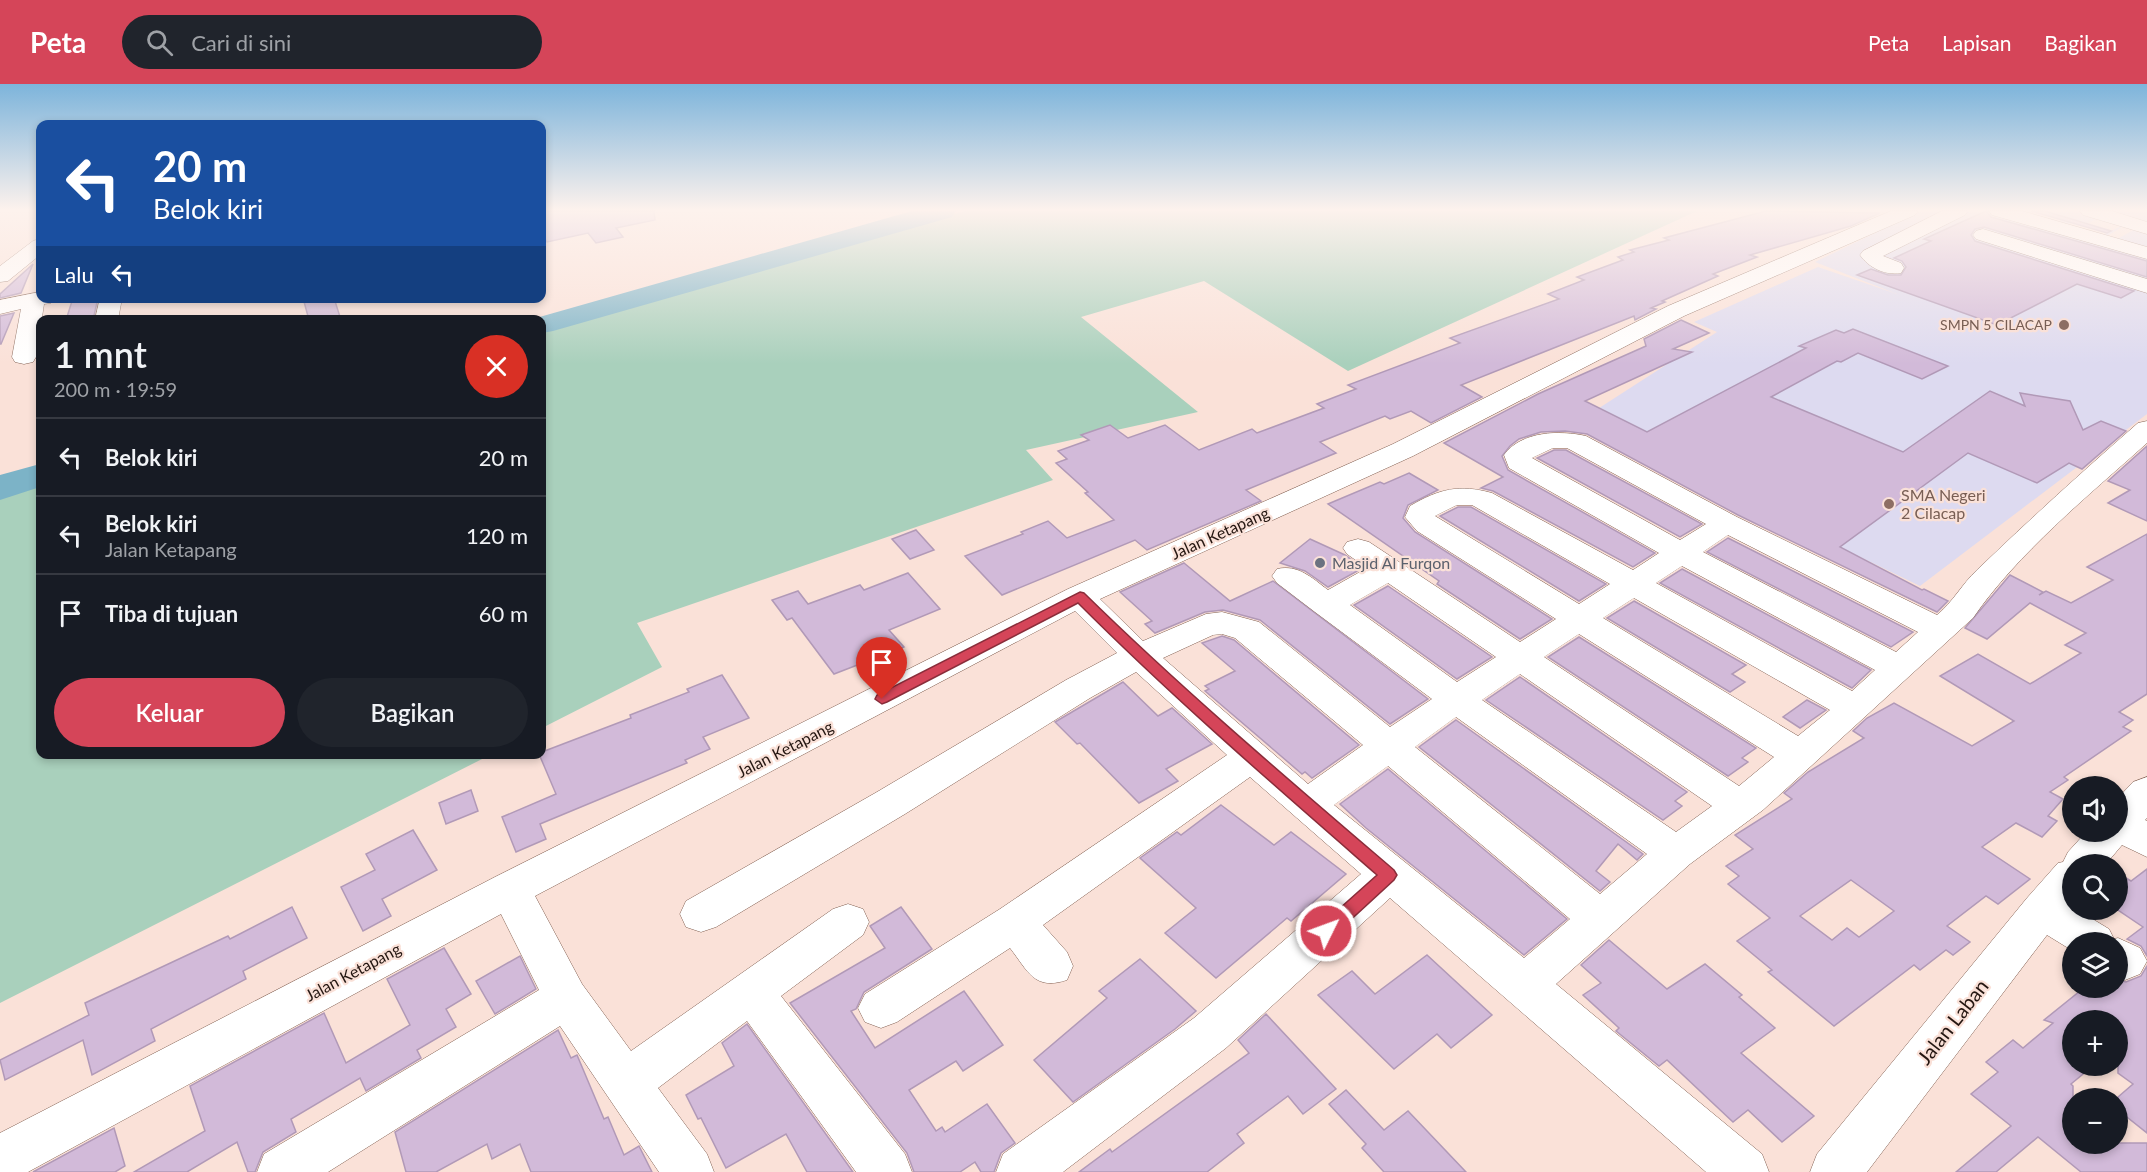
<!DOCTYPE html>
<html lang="id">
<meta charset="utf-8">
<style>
:root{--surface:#171b24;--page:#20242c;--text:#f1f3f6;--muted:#9ea1a6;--line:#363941;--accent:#d54559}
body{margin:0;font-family:Lato,sans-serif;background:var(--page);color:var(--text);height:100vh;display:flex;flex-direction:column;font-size:22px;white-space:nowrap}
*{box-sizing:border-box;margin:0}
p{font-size:20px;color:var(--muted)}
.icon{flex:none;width:33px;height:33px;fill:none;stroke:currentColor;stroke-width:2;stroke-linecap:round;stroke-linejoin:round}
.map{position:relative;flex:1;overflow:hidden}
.side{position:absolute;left:36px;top:231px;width:510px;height:444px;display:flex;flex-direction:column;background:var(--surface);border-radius:12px;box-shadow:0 3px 9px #0003}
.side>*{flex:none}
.hud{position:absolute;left:36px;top:36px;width:510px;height:183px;border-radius:12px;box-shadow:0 3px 9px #0003;background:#1a4fa0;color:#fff;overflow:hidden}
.tools{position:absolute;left:2062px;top:692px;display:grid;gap:12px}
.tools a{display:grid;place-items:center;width:66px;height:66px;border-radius:50%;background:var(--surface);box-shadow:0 3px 9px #0003;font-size:30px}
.pin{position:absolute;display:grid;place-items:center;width:51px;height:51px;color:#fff;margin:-62px -26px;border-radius:50% 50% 50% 0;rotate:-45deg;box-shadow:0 0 6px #0007}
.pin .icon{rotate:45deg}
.me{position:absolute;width:66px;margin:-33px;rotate:48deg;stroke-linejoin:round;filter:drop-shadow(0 0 4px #0008)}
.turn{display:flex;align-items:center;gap:21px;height:126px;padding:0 18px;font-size:27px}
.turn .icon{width:78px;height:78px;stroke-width:2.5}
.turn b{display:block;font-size:42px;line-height:51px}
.then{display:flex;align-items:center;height:57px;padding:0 18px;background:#0003;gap:12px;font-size:22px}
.round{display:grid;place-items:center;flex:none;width:63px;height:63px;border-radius:32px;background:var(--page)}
.overview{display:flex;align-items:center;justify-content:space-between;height:102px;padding:0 18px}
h1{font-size:36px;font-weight:600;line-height:45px}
.primary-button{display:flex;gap:12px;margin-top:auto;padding:12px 18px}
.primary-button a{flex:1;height:69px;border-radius:36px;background:var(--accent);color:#fff;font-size:24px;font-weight:600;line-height:69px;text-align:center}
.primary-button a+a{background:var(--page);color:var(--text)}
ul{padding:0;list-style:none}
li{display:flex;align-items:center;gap:18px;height:78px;padding:0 18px;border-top:2px solid var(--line)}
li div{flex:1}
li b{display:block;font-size:22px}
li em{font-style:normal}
header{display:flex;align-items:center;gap:36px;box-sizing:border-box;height:84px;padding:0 30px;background:var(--accent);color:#fff}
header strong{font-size:28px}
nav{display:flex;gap:33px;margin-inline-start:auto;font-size:21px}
.search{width:420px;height:54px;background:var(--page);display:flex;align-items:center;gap:15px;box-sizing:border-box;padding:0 21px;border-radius:33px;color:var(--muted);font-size:22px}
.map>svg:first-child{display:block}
.education{fill:#dddaf0;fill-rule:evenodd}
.green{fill:#a9d0bc}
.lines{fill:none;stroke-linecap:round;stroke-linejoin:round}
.river{fill:#7cb3c7;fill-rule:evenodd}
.building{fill:#d2bad9;stroke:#b199b7;stroke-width:1.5;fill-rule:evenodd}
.minor-casing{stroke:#826052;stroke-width:1}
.minor{fill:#fff;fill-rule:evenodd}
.route{fill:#d54559;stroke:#8a2d3a;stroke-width:1.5}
.education-dot{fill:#8d6e63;stroke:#fae1d8;stroke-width:2}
.worship-dot{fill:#6b7280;stroke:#fae1d8;stroke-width:2}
.labels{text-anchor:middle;stroke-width:4.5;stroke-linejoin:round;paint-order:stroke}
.far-education-label{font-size:14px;fill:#785e54;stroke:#fae1d8;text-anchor:end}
.education-label{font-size:16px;fill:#785e54;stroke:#fae1d8;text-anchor:start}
.street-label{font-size:16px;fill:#241611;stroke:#fae1d8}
.worship-label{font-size:16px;fill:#5b616d;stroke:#fae1d8;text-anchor:start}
.near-street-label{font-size:20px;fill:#241611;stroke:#fae1d8}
</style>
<header>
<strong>Peta</strong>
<div class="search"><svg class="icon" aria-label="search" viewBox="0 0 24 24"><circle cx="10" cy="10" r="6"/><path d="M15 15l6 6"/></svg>Cari di sini</div>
<nav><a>Peta</a><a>Lapisan</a><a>Bagikan</a></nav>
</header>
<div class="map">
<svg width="2147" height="1088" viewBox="0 0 2147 1088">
<rect width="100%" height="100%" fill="#fae1d8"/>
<g class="education">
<polygon points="1921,127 1993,127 2147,171 2147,330 1920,502 1579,337 1717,248 1694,238 1818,183 1897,210 1815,178"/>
<path d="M2045,127H2089L2129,139L2100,156L2054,140L2065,134ZM2103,132L2127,139L2099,153L2065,142L2075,137L2086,140Z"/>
<polygon points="2100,127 2147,127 2147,168 2112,158 2144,140"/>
</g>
<g class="green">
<polygon points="965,127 1697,127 1348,287 1204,197 1081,233 1198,328 1026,366 1053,396 637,539 662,583 542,644 542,244 704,195"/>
<polygon points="40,398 40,670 490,671 0,919 0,410"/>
</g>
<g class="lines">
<g class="river">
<polygon points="912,127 956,127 952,133 553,247 542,249 542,236 529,236"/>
<polygon points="40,380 40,403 0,416 0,391"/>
</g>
</g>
<g class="building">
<polygon points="542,127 654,127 655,136 616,144 623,153 596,159 588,149 547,158 542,149"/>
<polygon points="1766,127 1880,129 1851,142 1750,171 1757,173 1713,190 1718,192 1662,217 1665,218 1651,224 1656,225 1635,236 1634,232 1461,301 1482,313 1431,339 1411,327 1390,335 1385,332 1320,358 1336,369 1246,406 1261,417 1147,466 1135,456 1002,511 965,472 1023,450 1021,448 1048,437 1067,454 1114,436 1085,409 1088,408 1056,379 1067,375 1058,367 1089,356 1081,351 1110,341 1128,354 1165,341 1199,366 1252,345 1257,349 1324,324 1317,320 1356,305 1348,301 1460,259 1450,254 1559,215 1548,210 1584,196 1577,193 1623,176 1618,173 1634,168 1630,166 1669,156 1664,154"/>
<polygon points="1986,127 1991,133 2147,177 2147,193 1984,143 1975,145 1971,151 1975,157 2134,207 2121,214 2077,200 1997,241 1857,191 1871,185 1888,191 1901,191 1906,183 1902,177 1894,174 1931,157 1924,155"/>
<polygon points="2031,127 2045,127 2111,147 2107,149"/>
<polygon points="33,180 21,209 0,214 0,210"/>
<polygon points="73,214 98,214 93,236 66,236"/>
<polygon points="303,214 334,214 341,236 309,236"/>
<polygon points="14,229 1,260 0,260 0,232"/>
<polygon points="1681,236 1709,249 1673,265 1692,268 1585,317 1647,348 1806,264 1799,262 1836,246 1844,249 1853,245 1948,282 1922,295 1858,269 1841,278 1837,277 1771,313 1903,368 1990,307 2025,322 2020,309 2070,317 2083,346 2101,337 2126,347 2082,385 2069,379 2037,399 1968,369 1840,463 1922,506 1924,505 1948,517 1937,528 1738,431 1587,350 1565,347 1541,348 1519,355 1510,362 1502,372 1508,386 1655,469 1633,483 1493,407 1481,404 1503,393 1444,359 1538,310 1646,262 1644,255"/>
<polygon points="2147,362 2147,437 2108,419 2130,406 2108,397"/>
<polygon points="1554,366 1566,366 1702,440 1680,453 1537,374"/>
<polygon points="1409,389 1438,406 1408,421 1403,434 1415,448 1552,535 1520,555 1437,500 1439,497 1328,420 1380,398 1384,400"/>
<polygon points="1458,423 1471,423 1606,500 1579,517 1440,432"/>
<polygon points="916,446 934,466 910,475 892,455"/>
<path d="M2147,450V610L2119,628L2133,636L2123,643L2131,647L2064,693L2068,696L2050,708L2063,715L2048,732L2057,737L2042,753L2016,739L1982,763L2030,795L1998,820L1986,812L1947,842L1970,858L1953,871L1946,866L1920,886L1914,881L1834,942L1768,888L1772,886L1737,857L1770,834L1728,800L1739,792L1726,782L1753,765L1735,751L1792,715L1784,709L1808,688L1864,654L1853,647L1867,634L1894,619L1972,662L2014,637L1940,592L1978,570L2030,600L2081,569L2065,561L2086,549L2030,519L1987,555L1965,544L2010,491L2043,508L2039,511L2046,507L2071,519L2113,496L2087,483ZM1851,796L1894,827L1859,853L1847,844L1832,856L1800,832Z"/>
<polygon points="1728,454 1913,548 1891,563 1707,468"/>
<polygon points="1310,455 1345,471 1363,484 1328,503 1305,487 1280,479"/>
<polygon points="1184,479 1230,517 1273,497 1428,615 1390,640 1260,536 1223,526 1205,528 1155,549 1145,540 1152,537 1120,508"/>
<polygon points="1682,485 1871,586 1852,604 1660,499"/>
<polygon points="908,489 940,525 889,546 904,563 834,590 792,534 787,536 772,516 798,507 808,520 860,501 864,506"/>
<polygon points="1388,502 1492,573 1457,595 1354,521"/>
<polygon points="1634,517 1746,581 1732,590 1745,598 1730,608 1607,534"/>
<polygon points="1222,552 1234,556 1359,661 1312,694 1305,688 1302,690 1205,607 1209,605 1205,602 1235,587 1202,559"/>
<polygon points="1579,553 1756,664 1742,674 1748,678 1728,692 1548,573"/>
<polygon points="722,591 749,634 703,653 710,665 685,676 687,679 540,740 546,755 516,768 502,733 556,710 539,670 542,668 631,634 630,631 689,608 687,605"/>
<polygon points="1520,593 1687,708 1675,717 1682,722 1663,736 1486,616"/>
<polygon points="1123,598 1158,632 1172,624 1212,660 1166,685 1178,697 1139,719 1080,659 1077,660 1055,638"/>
<polygon points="1807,616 1826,626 1800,644 1783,633"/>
<polygon points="1456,636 1643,770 1637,776 1618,760 1596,787 1610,798 1600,807 1419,663"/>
<polygon points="1388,685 1567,835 1524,871 1366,744 1340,720"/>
<polygon points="471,706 478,727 446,740 439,719"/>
<polygon points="1221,721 1274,761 1291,748 1346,790 1291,837 1287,834 1216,894 1165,849 1196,824 1140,774 1177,748 1181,751"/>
<polygon points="413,746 437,786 382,815 391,832 363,847 341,803 375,786 366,770"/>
<polygon points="2147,785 2147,872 2141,862 2127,855 2143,843 2118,826 2118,789 2131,797"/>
<polygon points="292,823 307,854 243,887 246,895 151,945 155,957 92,991 83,956 5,996 0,976 89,931 85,919 228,852 230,855"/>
<polygon points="901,823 932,865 864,908 856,925 851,927 875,964 964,907 1003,961 963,987 956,977 909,1006 936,1047 942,1043 945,1048 987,1020 1015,1059 1001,1069 994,1088 981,1088 975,1078 960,1088 914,1088 907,1069 790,919 885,864 870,842"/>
<polygon points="1609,856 1667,905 1705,880 1742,911 1739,913 1775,944 1741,969 1814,1032 1782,1058 1748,1026 1733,1038 1667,976 1659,982 1616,947 1619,944 1583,911 1601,899 1581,881"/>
<polygon points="444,864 471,910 446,925 456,943 417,966 421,974 366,1007 360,994 291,1035 296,1048 263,1068 255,1088 248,1088 237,1058 187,1088 134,1088 205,1047 190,1002 324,929 346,979 410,941 387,895"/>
<polygon points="1427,871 1492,931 1451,964 1437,950 1394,985 1318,911 1352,887 1375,910"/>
<polygon points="520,872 536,905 495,930 476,897"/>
<polygon points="1140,875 1196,927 1175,945 1073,1018 1034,976 1107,914 1099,907"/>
<polygon points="2147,882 2147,1049 2118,1026 2118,1013 2133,1000 2118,989 2118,936 2073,936 2073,981 2094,981 2071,1000 2073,1002 2073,1059 2147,1059 2147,1088 2081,1088 2038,1053 1996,1088 1956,1088 2011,1042 1971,1010 1998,988 1986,978 2013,956 2023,964 2053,939 2044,936 2085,903 2118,903 2118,896 2126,898 2141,892"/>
<polygon points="1266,930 1336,1005 1303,1030 1288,1012 1237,1050 1244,1059 1207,1088 1079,1088 1110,1065 1112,1068 1249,969 1238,956"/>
<polygon points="747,940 853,1088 807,1088 786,1050 726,1084 701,1034 698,1035 686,1011 734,982 722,959"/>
<polygon points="558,946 571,974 577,971 604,1035 608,1033 624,1071 639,1062 652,1088 531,1088 520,1060 492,1075 487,1060 436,1088 406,1088 395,1048"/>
<polygon points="1346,1006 1384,1046 1408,1027 1466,1088 1384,1088 1362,1064 1366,1060 1329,1020"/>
<polygon points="114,1044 125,1082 115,1088 33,1088"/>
</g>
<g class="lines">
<defs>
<g id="minor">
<path d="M1891,127H1918L1915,131L1684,232L1413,372L1100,515L1143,557L1206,530L1222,528L1259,538L1390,643L1432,615L1315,528L1277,499L1272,492L1277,485C1298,480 1312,494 1328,506L1367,484L1347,470L1343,464L1347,458L1358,455L1369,458L1520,558L1556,535L1417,447L1405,433L1410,422C1439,405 1459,400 1492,409L1633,486L1659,469L1509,384L1504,371C1521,347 1560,346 1586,352L1737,433L1937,531C1953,518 1962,500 1977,486C2029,436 2083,387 2138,339L2147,337V359C2089,411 2017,470 1973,534L1763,726L1690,780L1556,900L1762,1070L1769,1088H1706L1390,814L1226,964L1063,1088H996L1003,1070L1194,934L1361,790L1250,693L1043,841L1067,868L1073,882L1067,896C1034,907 1028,887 1010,864L897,938L881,944L865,938L858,924L865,910L1000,825L1227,671L1136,588L1090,614L905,730L716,843L701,848L686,843L680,830L686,817L877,708L1066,596L1117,569L1075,527L535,812L582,900L631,967L833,825L848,820L863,825L869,838L863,851L781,912L905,1070L912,1088H856L747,937L658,1004L707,1070L714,1088H659L560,942L328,1088H257L264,1070L539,906L501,830L28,1088H0V1049L495,793L1068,505L1393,360L1668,222ZM1553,364H1567L1706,440L1680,456L1532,374ZM1457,421H1472L1610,500L1579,520L1435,432ZM1728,451L1918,548L1896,568L1703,468ZM1682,482L1875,586L1852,607L1656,499ZM1388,499L1496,573L1457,598L1350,521ZM1634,514L1830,626L1798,652L1603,534ZM1222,550L1235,554L1363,661L1308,700L1163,574L1213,551ZM1579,550L1774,673L1739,702L1544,573ZM1520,590L1712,722L1676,748L1482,616ZM1456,633L1647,770L1600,810L1415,663ZM1388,682L1570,835L1524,874L1334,721Z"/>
<path d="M1942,127H1968L1965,131L1883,172L1901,179L1904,184L1901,189C1885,192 1868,183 1860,171L1863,167Z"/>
<polygon points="1989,127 2022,127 2147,163 2147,175 1992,131"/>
<polygon points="2080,127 2112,127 2147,138 2147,150 2083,131"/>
<polygon points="1983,145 2147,195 2147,209 1976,155 1973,151 1976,147"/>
<polygon points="40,155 40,171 8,197 0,198 0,182 33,157"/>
<polygon points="40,208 40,214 54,214 51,219 44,220 36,273 33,278 24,280 15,278 12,273 21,225 0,230 0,216"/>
<polygon points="100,214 122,214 118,236 95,236"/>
<polygon points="2147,693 2147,734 2145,736 2147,737 2147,773 2122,761 2106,780 2073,780 2073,820 2071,822 2109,845 2114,855 2118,854 2140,864 2147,877 2140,890 2125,896 2118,894 2118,858 2073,858 2073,867 2047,851 1867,1088 1810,1088 1817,1070 2027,814 2058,779 2063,778 2068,768 2087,747 2118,747 2118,714 2133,698"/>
</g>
</defs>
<use href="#minor" class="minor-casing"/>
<use href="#minor" class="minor"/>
</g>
<linearGradient id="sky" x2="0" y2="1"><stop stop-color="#7db4db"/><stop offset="0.45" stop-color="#fdf2ed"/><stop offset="1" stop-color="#fdf2ed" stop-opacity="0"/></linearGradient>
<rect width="2147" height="280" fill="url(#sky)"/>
<path class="route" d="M1080,508L1084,509C1183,606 1289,696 1394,786L1397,791L1394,796L1333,852L1326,855L1320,852L1318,847L1320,842L1377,791C1275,702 1173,614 1078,519L887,618L882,620L875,615L877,611Z"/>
<g class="education-dot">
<circle cx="2064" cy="241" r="6"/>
<circle cx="1889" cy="420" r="6"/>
</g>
<circle class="worship-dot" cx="1320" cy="479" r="6"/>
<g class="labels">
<g class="far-education-label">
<text x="2052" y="246">SMPN 5 CILACAP</text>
</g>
<g class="education-label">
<text x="1901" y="417">SMA Negeri<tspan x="1901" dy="18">2 Cilacap</tspan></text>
</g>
<g class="street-label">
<text transform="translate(1220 449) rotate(-24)" y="6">Jalan Ketapang</text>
<text transform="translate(785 665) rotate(-27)" y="6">Jalan Ketapang</text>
<text transform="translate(353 888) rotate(-28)" y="6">Jalan Ketapang</text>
</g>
<g class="worship-label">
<text x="1332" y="485">Masjid Al Furqon</text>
</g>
<g class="near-street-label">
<text transform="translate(1953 938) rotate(-52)" y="7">Jalan Laban</text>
</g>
</g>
</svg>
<div class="tools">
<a><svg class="icon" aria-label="sound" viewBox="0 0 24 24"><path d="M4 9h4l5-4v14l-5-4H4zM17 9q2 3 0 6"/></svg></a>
<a><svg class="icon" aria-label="search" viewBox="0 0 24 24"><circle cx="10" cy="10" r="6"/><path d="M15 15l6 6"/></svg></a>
<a><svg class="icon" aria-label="layers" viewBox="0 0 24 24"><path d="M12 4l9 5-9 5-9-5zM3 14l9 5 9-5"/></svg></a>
<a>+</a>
<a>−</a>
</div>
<div class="pin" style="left:882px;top:615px;background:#d93025"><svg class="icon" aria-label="arrive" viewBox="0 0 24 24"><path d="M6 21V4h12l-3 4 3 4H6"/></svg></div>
<svg class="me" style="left:1326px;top:847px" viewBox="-20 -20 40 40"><circle r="17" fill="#d54559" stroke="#fff" stroke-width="3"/><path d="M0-11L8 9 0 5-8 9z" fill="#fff"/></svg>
<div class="hud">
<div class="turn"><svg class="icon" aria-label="left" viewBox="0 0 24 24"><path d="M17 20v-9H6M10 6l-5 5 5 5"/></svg><div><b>20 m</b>Belok kiri</div></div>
<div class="then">Lalu<svg class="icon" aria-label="left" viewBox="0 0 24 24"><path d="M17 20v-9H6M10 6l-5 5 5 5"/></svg></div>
</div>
<section class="side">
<div class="overview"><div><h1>1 mnt</h1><p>200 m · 19:59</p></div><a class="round" style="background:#d93025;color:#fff"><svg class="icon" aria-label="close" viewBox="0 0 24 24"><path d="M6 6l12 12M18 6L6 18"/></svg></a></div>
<ul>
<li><svg class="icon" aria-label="left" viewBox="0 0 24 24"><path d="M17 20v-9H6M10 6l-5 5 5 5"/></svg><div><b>Belok kiri</b></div><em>20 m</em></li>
<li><svg class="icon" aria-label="left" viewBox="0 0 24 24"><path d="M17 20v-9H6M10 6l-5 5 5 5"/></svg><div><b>Belok kiri</b><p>Jalan Ketapang</p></div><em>120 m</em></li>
<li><svg class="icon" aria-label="arrive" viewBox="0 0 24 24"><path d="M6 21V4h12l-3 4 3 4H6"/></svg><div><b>Tiba di tujuan</b></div><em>60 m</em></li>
</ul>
<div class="primary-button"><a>Keluar</a><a>Bagikan</a></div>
</section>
</div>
